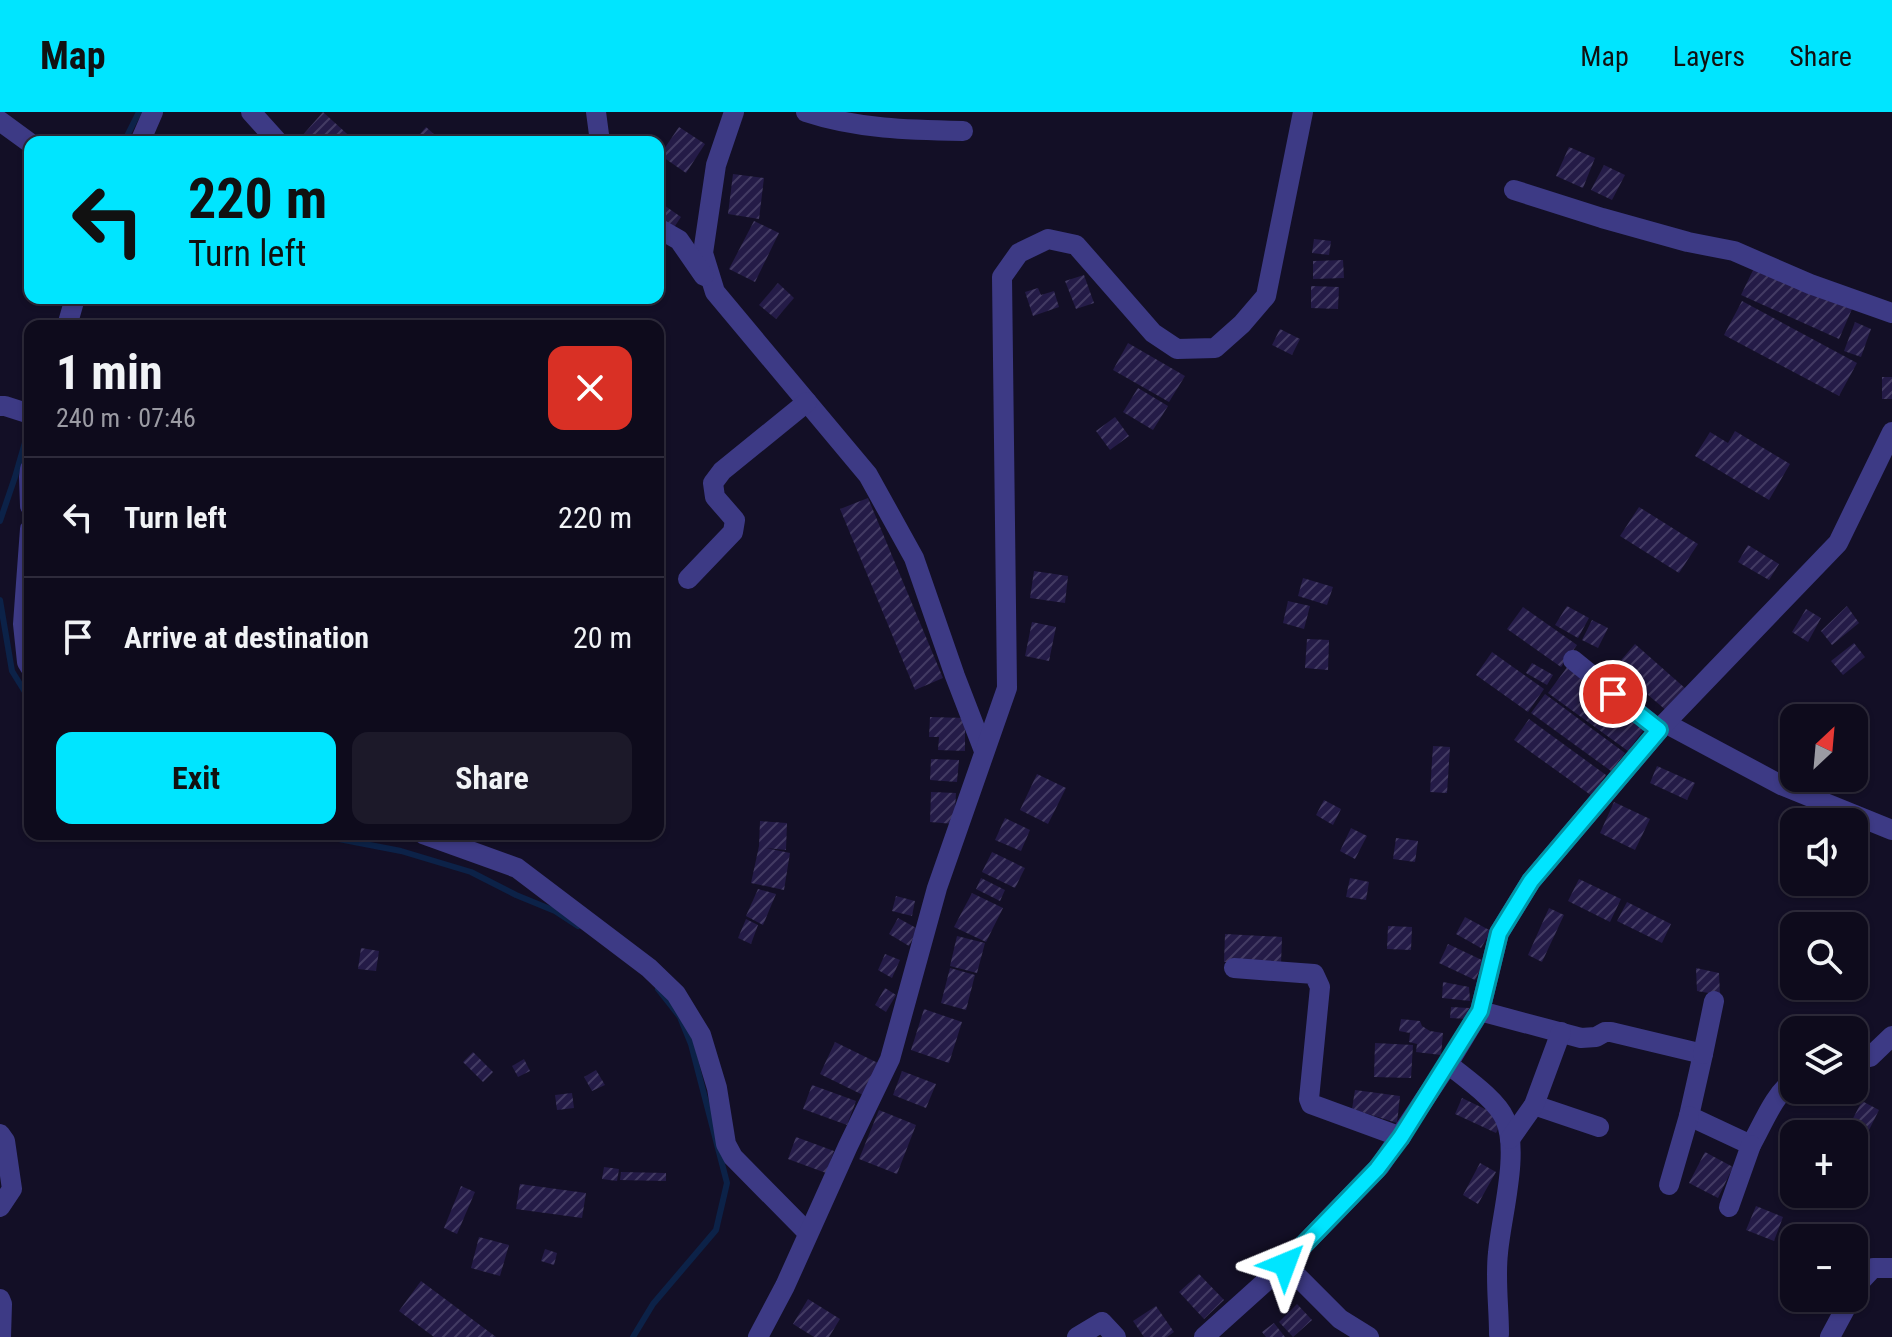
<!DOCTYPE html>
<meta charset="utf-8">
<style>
:root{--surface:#0e0b1c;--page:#1c1929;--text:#f1f3f6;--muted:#9b9ba3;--line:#2e2b3b;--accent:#00e5ff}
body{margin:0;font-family:"Roboto Condensed",sans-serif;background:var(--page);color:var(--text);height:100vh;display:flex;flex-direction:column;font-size:30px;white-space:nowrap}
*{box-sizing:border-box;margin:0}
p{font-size:26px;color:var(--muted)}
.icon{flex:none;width:44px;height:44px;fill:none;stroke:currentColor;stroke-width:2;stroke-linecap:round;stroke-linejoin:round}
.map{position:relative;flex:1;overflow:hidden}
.drawer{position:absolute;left:24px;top:208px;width:640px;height:520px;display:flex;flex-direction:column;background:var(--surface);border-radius:16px;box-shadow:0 2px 6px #0004,0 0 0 2px var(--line)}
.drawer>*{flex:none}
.banner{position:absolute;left:24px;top:24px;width:640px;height:168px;border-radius:16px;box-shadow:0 2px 6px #0004,0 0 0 2px var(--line);background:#00e5ff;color:#111;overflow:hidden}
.needle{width:52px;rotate:26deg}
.tools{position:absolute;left:1780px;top:592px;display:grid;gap:16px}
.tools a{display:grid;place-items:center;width:88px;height:88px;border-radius:16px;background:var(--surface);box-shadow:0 2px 6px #0004,0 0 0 2px var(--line);font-size:40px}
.pin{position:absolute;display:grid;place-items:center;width:68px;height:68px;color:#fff;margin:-34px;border:4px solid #fff;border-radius:50%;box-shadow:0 2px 8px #0007}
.me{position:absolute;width:88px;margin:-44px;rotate:44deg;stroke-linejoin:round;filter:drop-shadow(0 0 6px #0008)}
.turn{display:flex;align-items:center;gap:28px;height:168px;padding:0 32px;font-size:36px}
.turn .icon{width:104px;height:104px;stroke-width:2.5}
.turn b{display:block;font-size:56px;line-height:68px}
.round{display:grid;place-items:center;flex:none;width:84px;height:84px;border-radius:16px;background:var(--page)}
.overview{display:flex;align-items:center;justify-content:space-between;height:136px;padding:0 32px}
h1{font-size:48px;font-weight:700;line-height:60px}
.button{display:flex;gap:16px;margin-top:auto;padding:16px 32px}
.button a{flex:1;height:92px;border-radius:16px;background:var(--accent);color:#111;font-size:32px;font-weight:700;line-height:92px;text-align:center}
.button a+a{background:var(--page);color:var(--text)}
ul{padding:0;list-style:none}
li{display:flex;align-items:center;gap:24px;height:120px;padding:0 32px;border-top:2px solid var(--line)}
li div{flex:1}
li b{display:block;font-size:30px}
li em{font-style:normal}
header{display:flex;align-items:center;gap:48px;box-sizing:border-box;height:112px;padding:0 40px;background:var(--accent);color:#111}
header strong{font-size:38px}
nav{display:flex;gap:44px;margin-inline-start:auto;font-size:28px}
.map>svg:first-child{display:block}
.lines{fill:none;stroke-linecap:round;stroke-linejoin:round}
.stream{stroke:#0c2248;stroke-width:6}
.building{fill:url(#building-hatch)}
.minor{stroke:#3d3a85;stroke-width:20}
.route-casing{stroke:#0095a6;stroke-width:20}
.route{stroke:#00e5ff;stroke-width:14}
</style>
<header>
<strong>Map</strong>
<nav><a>Map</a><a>Layers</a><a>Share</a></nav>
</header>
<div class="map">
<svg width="1892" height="1225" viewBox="0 0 1892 1225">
<defs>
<pattern id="building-hatch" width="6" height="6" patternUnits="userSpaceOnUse" patternTransform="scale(2)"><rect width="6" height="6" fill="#241b47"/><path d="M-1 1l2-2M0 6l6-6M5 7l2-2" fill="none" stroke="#433b63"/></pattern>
</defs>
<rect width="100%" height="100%" fill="#130f26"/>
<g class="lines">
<g class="stream">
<polyline points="124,30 139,0"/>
<polyline points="0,409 15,365 30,313"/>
<polyline points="0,488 12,559 30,588"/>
<polyline points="313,722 401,739 471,760 516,783 555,799 578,814"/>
<polyline points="633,1225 653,1192 716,1118 727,1071 691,932 680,905 658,877"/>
</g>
</g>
<g class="building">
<polygon points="323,0 356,30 309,30 302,24"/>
<polygon points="426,15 436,24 431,30 413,30"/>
<polygon points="679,15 705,32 686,61 660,43"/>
<polygon points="1569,35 1595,46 1583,76 1556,64"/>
<polygon points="1604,53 1625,63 1612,88 1591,78"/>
<polygon points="733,62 764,66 759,107 728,102"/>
<polygon points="658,89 681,105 673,117 658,107"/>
<polygon points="754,109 779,121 755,170 729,157"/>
<polygon points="1314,127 1331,129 1329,143 1312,141"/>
<polygon points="1343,148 1344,166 1313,167 1313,149"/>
<polygon points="1755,154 1852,197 1839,227 1741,183"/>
<polygon points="1084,163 1094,191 1076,197 1065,169"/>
<polygon points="778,171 794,186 776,207 759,193"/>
<polygon points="1311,174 1339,175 1338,197 1311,196"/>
<polygon points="1038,176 1041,183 1054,179 1059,195 1033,204 1025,180"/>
<polygon points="1742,189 1857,251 1839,284 1724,223"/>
<polygon points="1855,210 1871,217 1861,245 1844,239"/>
<polygon points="1280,217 1300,227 1292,243 1272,233"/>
<polygon points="1128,231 1185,264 1169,290 1113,258"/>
<rect x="1882" y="265" width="10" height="22"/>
<polygon points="1138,276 1168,294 1153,318 1123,300"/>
<polygon points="1115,305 1129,324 1110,338 1096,319"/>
<polygon points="1735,319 1790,352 1769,388 1695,344 1710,320 1728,331"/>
<polygon points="868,386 943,566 915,578 840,397"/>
<polygon points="1639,395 1698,432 1679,461 1620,424"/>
<polygon points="1748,433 1779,452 1769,468 1738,450"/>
<polygon points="1034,459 1068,464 1065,491 1030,486"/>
<polygon points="1303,466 1333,475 1327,493 1298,484"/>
<polygon points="1288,489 1310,494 1304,517 1283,511"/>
<polygon points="1567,494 1589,506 1578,526 1555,513"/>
<polygon points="1847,494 1859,511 1832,533 1821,519"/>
<polygon points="1523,495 1577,533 1561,555 1507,517"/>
<polygon points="1806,497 1821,506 1808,530 1792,520"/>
<polygon points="1592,508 1608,516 1598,536 1582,528"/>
<polygon points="1032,510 1056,515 1049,549 1025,544"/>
<polygon points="1307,527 1329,528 1328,558 1305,556"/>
<polygon points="1854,531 1865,545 1843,563 1831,549"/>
<polygon points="1635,532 1686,577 1667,599 1615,555"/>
<polygon points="1492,540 1544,577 1528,600 1476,563"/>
<polygon points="1532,551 1553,563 1547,573 1526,561"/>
<polygon points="1568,554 1648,612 1628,639 1548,581"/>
<polygon points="1545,582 1625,641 1611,659 1531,601"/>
<polygon points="930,605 965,606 965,639 938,638 939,625 929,625"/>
<polygon points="1529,607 1606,663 1592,684 1514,628"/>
<polygon points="1433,634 1450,635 1447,681 1430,680"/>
<polygon points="931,647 959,648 957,670 930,668"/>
<polygon points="1657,654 1695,671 1687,688 1650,671"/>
<polygon points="1037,662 1066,676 1048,712 1020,698"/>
<polygon points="931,680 956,681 954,712 930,710"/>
<polygon points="1324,688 1341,697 1333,713 1316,703"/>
<polygon points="1614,690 1650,707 1635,738 1600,721"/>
<polygon points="1005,706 1030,718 1021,739 995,728"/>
<polygon points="760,709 787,711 786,738 766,736 790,741 784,778 751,771 759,734"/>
<polygon points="1351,716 1367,724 1355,747 1340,739"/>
<polygon points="1396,726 1418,729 1415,750 1393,747"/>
<polygon points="992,740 1025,756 1015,776 982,760"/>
<polygon points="981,766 1005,778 1000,789 976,777"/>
<polygon points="1350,766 1369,770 1366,788 1346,785"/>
<polygon points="1579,767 1621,787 1610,810 1568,789"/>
<polygon points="758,777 776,782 763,813 746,804"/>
<polygon points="972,781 1003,796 986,830 954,815"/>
<polygon points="896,784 915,789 912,804 892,799"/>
<polygon points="1627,790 1671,812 1662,831 1617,809"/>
<polygon points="1549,796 1564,803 1542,850 1528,843"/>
<polygon points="1465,805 1491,819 1481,836 1456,822"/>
<polygon points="898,806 918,817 909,834 889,822"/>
<polygon points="746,807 758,813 751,832 738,826"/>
<polygon points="1388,814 1412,815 1411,838 1387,837"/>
<polygon points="1225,822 1282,825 1281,852 1224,850"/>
<polygon points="957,824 985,831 977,861 950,854"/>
<polygon points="1448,832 1484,849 1475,868 1439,851"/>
<polygon points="361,836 379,839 376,859 358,857"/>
<polygon points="885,842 900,848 892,866 878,858"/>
<polygon points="950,856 975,863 966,898 941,891"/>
<polygon points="1696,856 1719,861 1720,883 1697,879"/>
<polygon points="1443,870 1469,875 1470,889 1442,886"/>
<polygon points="885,876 896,883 886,900 875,893"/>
<polygon points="1451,895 1469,896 1468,907 1450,906"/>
<polygon points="924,897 962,910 949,951 911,938"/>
<polygon points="1401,907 1420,909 1422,914 1430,919 1443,921 1441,943 1416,940 1417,932 1409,930 1410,921 1399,919"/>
<polygon points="835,930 880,952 865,984 820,962"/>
<polygon points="1375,931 1413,933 1411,966 1374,965"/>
<polygon points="473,940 493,960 483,970 463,950"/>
<polygon points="524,947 530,959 518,965 512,954"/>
<polygon points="596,958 605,973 592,979 584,965"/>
<polygon points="902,959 936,972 926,996 893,983"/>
<polygon points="812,973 856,989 847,1013 803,997"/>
<polygon points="1355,978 1400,984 1397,1011 1352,997"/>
<polygon points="572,981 574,996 557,998 555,983"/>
<polygon points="1462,986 1504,1006 1496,1021 1455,1002"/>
<polygon points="1862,989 1879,998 1862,1032 1854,1028 1854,1022 1845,1022"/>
<polygon points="879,998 916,1013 897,1062 859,1047"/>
<polygon points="796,1025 834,1039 826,1061 788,1047"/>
<polygon points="1705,1040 1733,1055 1718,1086 1689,1071"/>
<polygon points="1480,1051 1496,1060 1478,1092 1463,1083"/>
<polygon points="604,1055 619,1057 617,1069 602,1067"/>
<polygon points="621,1060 666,1061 666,1069 620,1068"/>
<polygon points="520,1072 586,1081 582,1106 516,1097"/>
<polygon points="461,1074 475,1080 457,1122 444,1116"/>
<polygon points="1756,1094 1783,1105 1774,1129 1746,1118"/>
<polygon points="479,1125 509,1133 500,1164 471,1156"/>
<polygon points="545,1137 557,1141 554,1153 541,1149"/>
<polygon points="1199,1162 1224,1188 1204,1207 1179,1180"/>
<polygon points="421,1169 496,1225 434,1225 399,1199"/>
<polygon points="808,1187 840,1207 829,1225 814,1225 793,1212"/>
<polygon points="1297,1192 1312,1208 1293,1225 1279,1210"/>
<polygon points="1156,1194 1174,1220 1167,1225 1144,1225 1133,1209"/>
<polygon points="1274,1211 1285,1225 1266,1225 1262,1220"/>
</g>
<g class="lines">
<g class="minor">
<polyline points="251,0 278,30"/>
<polyline points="596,0 600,30"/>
<polyline points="734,0 716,53 703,141 715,180 868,363 914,446 955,564 984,639"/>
<path d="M806,0C857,17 910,18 963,19"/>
<polyline points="0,9 30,31"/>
<polyline points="140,30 153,0"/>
<polyline points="1514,78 1602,106 1688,130 1734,139 1810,172 1892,201"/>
<polyline points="658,116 679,128 704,164"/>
<polyline points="67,214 75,186"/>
<polyline points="0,294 5,294 30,302"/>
<polyline points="30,357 29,365 30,394"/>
<polyline points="30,417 23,512 27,550 30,555"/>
<polyline points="688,467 733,420 735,408 715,385 713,371 722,359 807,290"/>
<polyline points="1573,548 1659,618"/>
<polyline points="1665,611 1781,673 1892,718"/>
<polyline points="423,722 517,756 649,856 676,882 701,923 717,976 726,1032 733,1045 808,1121"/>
<polyline points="1234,856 1314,862 1320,875 1309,987 1311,992 1401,1025"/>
<path d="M1480,899L1581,926L1596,925L1605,920H1611L1703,942L1689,1004L1751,1033C1763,1012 1774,982 1794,968"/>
<polyline points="1854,939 1870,945 1892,924"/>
<polyline points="1703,942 1714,889"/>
<path d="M1448,952C1465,966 1496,987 1505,1007C1520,1040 1501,1105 1498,1141C1495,1167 1499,1195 1499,1222"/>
<polyline points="1534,993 1599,1015"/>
<polyline points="0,1022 5,1029 12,1077 0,1095"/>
<polyline points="1510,1027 1534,993 1561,920"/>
<polyline points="1669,1073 1689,1004"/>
<polyline points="1729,1095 1751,1033"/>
<polyline points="1285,1152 1340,1207 1369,1225"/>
<polyline points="1854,1180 1858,1172 1873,1156 1892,1156"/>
<polyline points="0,1187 2,1192 1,1225"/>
<polyline points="758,1225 785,1174 848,1034 890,947 937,776 1007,576 1002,165 1019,141 1048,127 1076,133 1153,221 1177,237 1215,236 1242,212 1266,184 1303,0"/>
<polyline points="1077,1225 1102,1210 1116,1225"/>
<polyline points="1204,1225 1285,1152 1380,1054 1448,952 1480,899 1499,821 1531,769 1665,611 1838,431 1892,320"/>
<polyline points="1830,1225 1851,1186"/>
</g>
</g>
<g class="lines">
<defs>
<polyline id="route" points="1285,1152 1377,1057 1401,1025 1480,899 1499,821 1531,769 1659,618 1613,582"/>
</defs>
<use href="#route" class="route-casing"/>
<use href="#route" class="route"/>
</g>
</svg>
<div class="tools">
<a><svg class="needle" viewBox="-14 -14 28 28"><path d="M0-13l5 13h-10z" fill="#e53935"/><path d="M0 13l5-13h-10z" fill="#9b9ba3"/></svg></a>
<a><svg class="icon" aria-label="sound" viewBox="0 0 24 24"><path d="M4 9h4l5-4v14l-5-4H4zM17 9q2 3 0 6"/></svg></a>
<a><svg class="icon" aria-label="search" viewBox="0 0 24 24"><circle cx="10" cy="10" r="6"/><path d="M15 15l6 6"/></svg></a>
<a><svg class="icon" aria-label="layers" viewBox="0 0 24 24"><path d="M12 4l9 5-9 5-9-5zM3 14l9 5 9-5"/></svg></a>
<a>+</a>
<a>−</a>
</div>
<div class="pin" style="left:1613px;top:582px;background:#d93025"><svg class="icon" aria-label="arrive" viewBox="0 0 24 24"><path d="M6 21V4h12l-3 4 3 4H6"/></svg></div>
<svg class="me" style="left:1285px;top:1152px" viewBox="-20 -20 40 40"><path d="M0-17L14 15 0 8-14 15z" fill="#00e5ff" stroke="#fff" stroke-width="4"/></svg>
<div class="banner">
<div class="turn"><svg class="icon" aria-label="left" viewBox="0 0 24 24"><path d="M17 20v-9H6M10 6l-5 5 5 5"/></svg><div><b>220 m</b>Turn left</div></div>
</div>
<section class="drawer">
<div class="overview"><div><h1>1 min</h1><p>240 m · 07:46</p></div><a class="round" style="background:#d93025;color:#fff"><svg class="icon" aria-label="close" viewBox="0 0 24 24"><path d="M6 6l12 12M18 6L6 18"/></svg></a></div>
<ul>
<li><svg class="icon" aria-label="left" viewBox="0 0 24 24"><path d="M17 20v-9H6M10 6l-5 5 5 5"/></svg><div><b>Turn left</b></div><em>220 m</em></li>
<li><svg class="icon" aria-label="arrive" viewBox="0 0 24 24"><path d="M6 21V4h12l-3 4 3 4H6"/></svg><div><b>Arrive at destination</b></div><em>20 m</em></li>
</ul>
<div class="button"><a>Exit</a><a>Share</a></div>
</section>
</div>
